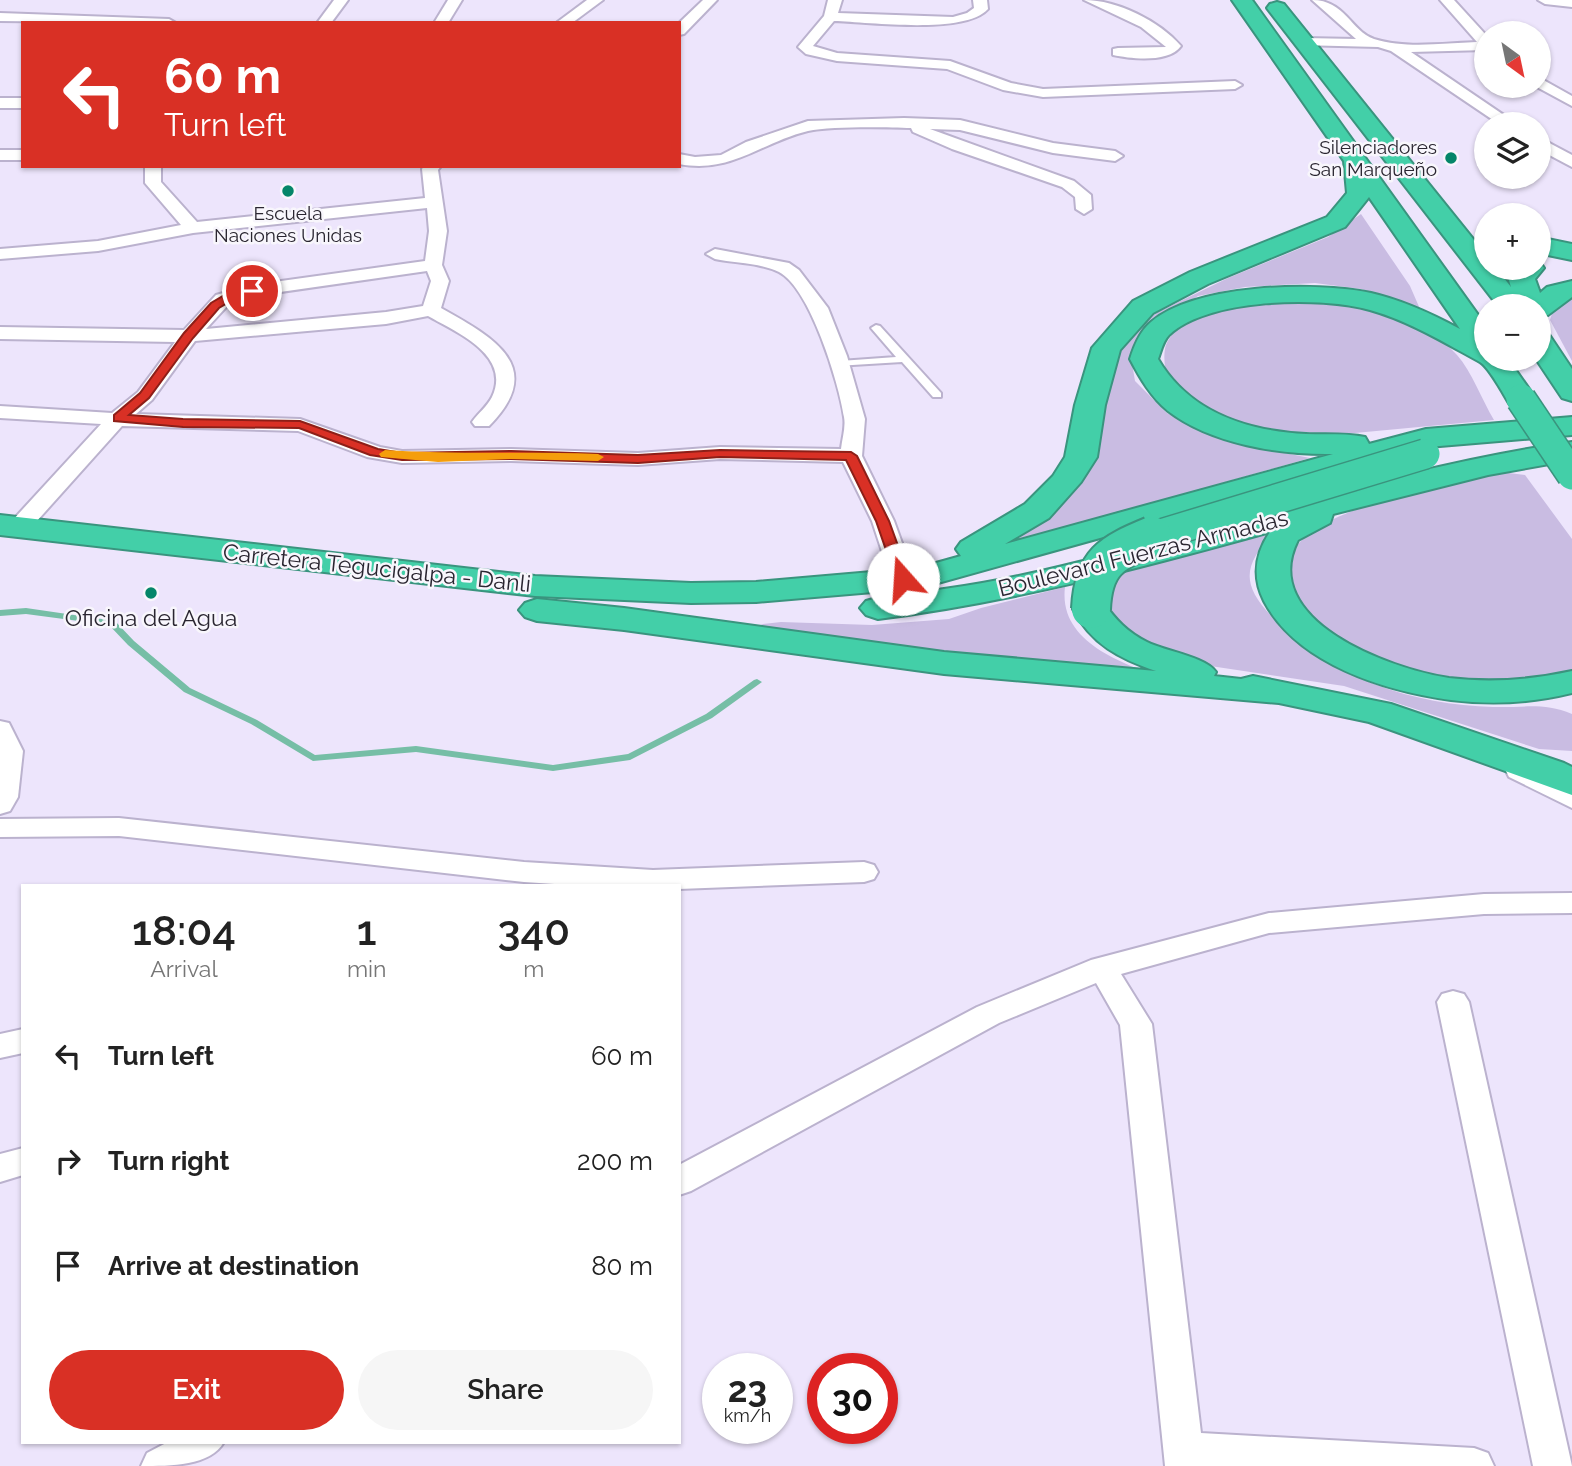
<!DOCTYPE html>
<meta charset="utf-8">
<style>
:root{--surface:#fff;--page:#f6f6f6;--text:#222;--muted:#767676;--accent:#d93025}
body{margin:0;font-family:Raleway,sans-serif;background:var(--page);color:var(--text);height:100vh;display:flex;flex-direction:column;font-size:26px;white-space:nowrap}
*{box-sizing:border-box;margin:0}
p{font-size:23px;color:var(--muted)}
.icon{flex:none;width:38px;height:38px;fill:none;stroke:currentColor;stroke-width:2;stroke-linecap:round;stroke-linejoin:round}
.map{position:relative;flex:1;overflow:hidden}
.drawer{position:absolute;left:21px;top:884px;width:660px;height:560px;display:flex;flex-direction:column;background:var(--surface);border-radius:0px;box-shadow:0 2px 5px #0004}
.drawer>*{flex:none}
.top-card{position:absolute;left:21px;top:21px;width:660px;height:147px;border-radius:0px;box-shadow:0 2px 5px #0004;background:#d93025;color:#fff;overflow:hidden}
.needle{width:46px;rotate:147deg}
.buttons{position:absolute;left:1474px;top:21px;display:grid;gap:14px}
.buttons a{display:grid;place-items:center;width:77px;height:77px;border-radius:50%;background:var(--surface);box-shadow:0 2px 5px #0004;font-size:35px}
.speed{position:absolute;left:702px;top:1353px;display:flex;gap:14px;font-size:35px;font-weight:700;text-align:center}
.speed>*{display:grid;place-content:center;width:91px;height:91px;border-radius:50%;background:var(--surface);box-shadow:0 2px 5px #0004;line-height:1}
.speed small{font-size:18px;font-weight:400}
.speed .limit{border:10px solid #d22;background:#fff;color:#111}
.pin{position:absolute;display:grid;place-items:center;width:60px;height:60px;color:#fff;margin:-30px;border:4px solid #fff;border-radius:50%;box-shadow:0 2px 7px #0007}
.me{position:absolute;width:77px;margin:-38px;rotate:341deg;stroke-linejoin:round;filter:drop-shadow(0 0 5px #0008)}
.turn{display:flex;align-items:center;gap:24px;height:147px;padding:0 28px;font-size:32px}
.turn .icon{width:91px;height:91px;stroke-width:2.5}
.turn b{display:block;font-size:49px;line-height:60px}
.eta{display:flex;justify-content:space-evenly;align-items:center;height:119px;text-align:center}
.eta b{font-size:42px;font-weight:600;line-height:49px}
.primary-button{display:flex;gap:14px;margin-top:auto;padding:14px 28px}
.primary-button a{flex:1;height:80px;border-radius:42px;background:var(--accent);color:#fff;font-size:28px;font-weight:600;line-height:80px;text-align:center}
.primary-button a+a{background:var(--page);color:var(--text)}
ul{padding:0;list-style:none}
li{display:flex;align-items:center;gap:21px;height:105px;padding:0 28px}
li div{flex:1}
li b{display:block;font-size:26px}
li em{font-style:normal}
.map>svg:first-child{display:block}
.green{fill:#c9bce2}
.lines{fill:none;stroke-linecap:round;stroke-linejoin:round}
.stream{fill:#76bea6;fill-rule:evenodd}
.lane-casing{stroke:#bbb2ce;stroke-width:4}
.street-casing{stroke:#bbb2ce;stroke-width:4}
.highway-casing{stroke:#3a947e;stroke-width:4}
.lane{fill:#fff;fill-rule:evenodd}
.street{fill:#fff;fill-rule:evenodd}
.highway{fill:#43cfa8;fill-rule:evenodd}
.highway-bridge-far1-casing{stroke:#3a947e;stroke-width:32;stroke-linecap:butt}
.highway-bridge-casing{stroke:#3a947e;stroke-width:42;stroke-linecap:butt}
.highway-bridge-far1{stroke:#43cfa8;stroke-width:29}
.highway-bridge{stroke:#43cfa8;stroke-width:38}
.route{fill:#d93025;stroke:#8d1f18;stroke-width:2}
.slow{fill:#f59e0b}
.poi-dot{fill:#048669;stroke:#f8f6fc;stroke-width:2.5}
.labels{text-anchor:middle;stroke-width:5;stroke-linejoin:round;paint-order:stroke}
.far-poi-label{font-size:19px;fill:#2a2631;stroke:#f8f6fc;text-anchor:end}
.street-label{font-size:23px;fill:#2a2631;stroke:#f8f6fc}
.poi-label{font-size:23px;fill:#2a2631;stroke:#f8f6fc}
</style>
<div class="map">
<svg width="1572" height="1466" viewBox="0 0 1572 1466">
<rect width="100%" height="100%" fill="#ede5fc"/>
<g class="green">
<polygon points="1361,214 1410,286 1420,309 1361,289 1315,283 1245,287 1198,296 1141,334 1131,357 1135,381 1167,413 1225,441 1310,458 1012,543 1051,513 1096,449 1110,374 1120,344 1129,330 1160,311 1228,278 1328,237"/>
<polygon points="1572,296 1572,361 1550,320 1556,301"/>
<path d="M1293,299C1347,305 1419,310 1457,355C1472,372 1482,400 1494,420L1312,437L1269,433L1210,418L1167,382C1166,372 1163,360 1165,349C1175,307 1259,303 1293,299Z"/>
<path d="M1501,472L1525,475L1572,539V672L1518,683L1420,675L1374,659L1339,640L1306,614L1288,584C1290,573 1290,556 1296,547C1326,505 1451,483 1501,472Z"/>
<path d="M1278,526C1246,564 1236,580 1275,620C1330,678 1415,705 1493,707C1523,708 1543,702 1572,714V751L1539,749L1344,686L1177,661L1104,617L1101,579Z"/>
<path d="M1065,587C1058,644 1126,664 1167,680L756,627L763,624L781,622L872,625L949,619L981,608Z"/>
</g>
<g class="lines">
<polygon class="stream" points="26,608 115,621 134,641 190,688 257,720 315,755 416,746 553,765 628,754 706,714 754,680 757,679 762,682 712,718 630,760 553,771 416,752 313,761 251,724 184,692 128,645 109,625 26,614 0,616 0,610"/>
<defs>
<polygon id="lane" points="876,325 880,326 941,393 941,397 933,397 902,362 836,366 835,364 840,361 896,357 871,328"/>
<g id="street">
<polygon points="334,0 348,0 331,23 317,23"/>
<polygon points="448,0 462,0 448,23 434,23"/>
<polygon points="587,0 603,0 572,23 556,23"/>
<polygon points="703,0 717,0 684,34 679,35 679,23"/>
<path d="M828,0H842L838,13L953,17L967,13L974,8L973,0H987L988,9C965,35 869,22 834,21L813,46L837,53L950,61L1011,83L1043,89L1235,81L1242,85L1235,89L1043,97L1003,90L947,69L837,61L806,54L798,47L824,16Z"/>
<path d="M1084,0C1118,0 1159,21 1181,46C1169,63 1132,59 1113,55V49L1118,48L1166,47L1141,27Z"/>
<path d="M1312,0C1345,0 1351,31 1374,39C1406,49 1444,43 1477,42L1440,0H1454L1486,35V50L1411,52L1517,124H1499L1391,51L1378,47L1299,45L1297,42L1304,38L1356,39Z"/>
<polygon points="1538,0 1572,0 1572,7 1545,4"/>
<polygon points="0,13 169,19 176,23 0,21"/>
<polygon points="1538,77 1572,96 1572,106 1535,86 1538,86"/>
<rect x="0" y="98" width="23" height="10"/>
<path d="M904,118L960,120L1053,143L1115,151L1123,156L1115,161L1053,153L960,130L930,129L1074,181L1091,195L1092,209L1084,214L1076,209L1075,197L1062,187L952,149L913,132L911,128C886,127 830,126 808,131C759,143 732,174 679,164V154L695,157L721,155L746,142L808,121Z"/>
<polygon points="1538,137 1572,155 1572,167 1538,149"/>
<rect x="0" y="150" width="23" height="10"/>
<path d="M145,166H161V182L197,222L425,198L422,169L424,166H441L438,170L447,231L442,265L449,281L441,308C493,337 548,367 489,426H475L472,422C478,413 487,407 492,397C512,355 456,332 428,316L386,324L195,341L152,400L136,414L300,419L380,447L402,451L511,449L638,453L720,447L841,449C842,439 846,427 844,417C839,383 810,288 779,272C761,263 734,263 715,259L706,254L715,249L789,263L799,270L828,308L847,356L865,419L862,456L894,521L915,579L911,584H895L891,579L872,521L843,462L720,459L638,465L511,461L402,463L367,457L298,431L122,426L27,532H11L8,527L11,522L101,424L0,418V406L112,413L138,392L175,342L0,339V327L184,330L216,295L252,285L425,261L429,231L427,208L193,233L98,251L0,259V249L98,241L181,225L145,183ZM427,271L431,281L423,306L386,312L206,329L230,303L253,296Z"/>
<polygon points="0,721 9,723 23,751 18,797 10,811 0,814"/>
<polygon points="1519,762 1572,788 1572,808 1509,777 1506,771 1509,765"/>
<polygon points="119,818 524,862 653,870 864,862 874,865 878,872 874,879 864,882 679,889 679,886 585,886 524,882 119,836 0,837 0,819"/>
<polygon points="1572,893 1572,913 1484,914 1269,933 1121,974 1152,1024 1201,1433 1474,1448 1488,1453 1494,1466 1165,1466 1120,1025 1096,983 999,1023 691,1191 679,1195 679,1165 977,1007 1091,960 1269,913 1484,894"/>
<polygon points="1453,991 1464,994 1469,1002 1572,1466 1533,1466 1437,1002 1442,994"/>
<polygon points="23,1029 23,1053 0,1058 0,1034"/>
<polygon points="23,1148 23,1175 0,1182 0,1154"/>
<path d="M168,1442H224C210,1466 171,1466 141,1466L147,1453Z"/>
</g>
<g id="highway">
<path d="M1232,0H1252L1486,326V359H1508L1536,399L1532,405L1521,408L1510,405C1504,395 1489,367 1480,362C1445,343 1409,321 1370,310C1322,296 1207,298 1169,335C1163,341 1161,351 1158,359C1189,412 1247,431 1306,434C1325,435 1346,433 1365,437L1369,444L1426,429L1572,417V435L1428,447L920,588L756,602L691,603L535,596L0,535V515L535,576L691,583L756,582L918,568L961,556L956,549L961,542L1025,504L1053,476L1065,457L1075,405L1092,348L1133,301L1190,272L1327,217L1347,193L1344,161ZM1369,197L1460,329C1432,314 1402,300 1371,293C1315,281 1196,284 1151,322C1140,331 1134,346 1130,359C1140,378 1151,397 1168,411C1211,444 1280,455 1333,454L1005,544L1049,518L1081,482L1097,457L1105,405L1120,350L1153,313L1208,284L1345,227Z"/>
<polygon points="1277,2 1284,4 1486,255 1486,268 1496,268 1511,287 1508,277 1516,268 1538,268 1538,262 1540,262 1544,268 1535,279 1540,293 1547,287 1572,281 1572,297 1548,315 1538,317 1538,306 1498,306 1270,12 1267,8 1270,4"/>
<polygon points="1538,237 1572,244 1572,260 1538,253"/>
<polygon points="1538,331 1548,333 1572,369 1572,401 1562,398 1536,359"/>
<path d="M1572,442V460L1488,475L1333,514L1330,523L1298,540C1257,621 1390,669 1449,678C1491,683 1531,680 1572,671V693C1532,703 1492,705 1451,700C1385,691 1297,664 1264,601C1252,577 1255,554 1270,532C1141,568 1012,602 878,619L866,615L860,608L866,601C891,594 918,593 944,589C989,583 1035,573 1079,562C1243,523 1404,465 1572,442Z"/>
<path d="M1091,598L1103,602C1116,620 1127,632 1147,642C1165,651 1206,657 1216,672L1214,676L1241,679L1253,676L1391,704L1564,763L1572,767V795L1369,722L1279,703L944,674L624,630L537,621L525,617L519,610L525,603L537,599L624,608L944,652L1156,671C1120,659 1091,644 1073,609L1079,602Z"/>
</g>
</defs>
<use href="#lane" class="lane-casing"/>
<use href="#street" class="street-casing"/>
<use href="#highway" class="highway-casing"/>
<use href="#lane" class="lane"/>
<use href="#street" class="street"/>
<use href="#highway" class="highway"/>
<defs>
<g id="highway-bridge-far1">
<polyline points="1521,399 1572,475"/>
<polyline points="1148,538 1425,454"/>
</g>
<path id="highway-bridge" d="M1091,609C1093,562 1111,553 1152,536"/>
</defs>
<use href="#highway-bridge-far1" class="highway-bridge-far1-casing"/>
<use href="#highway-bridge" class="highway-bridge-casing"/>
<use href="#highway-bridge-far1" class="highway-bridge-far1"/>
<use href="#highway-bridge" class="highway-bridge"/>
</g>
<polygon class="route" points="252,287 258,291 256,293 236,298 219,308 193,338 149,398 129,415 183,419 300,421 378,449 402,453 511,451 638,455 720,450 851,452 857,456 889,521 910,579 903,584 896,579 876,521 846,460 720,457 638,463 511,459 402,460 370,455 299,428 183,427 114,421 114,415 140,393 184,333 211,303 228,293"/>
<path class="slow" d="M385,450C456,455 527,451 598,454L604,457L598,461L511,459L438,462L381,457L379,454Z"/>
<g class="poi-dot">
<circle cx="1451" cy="158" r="7"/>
<circle cx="288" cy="191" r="7"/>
<circle cx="151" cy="593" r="7"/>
</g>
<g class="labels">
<g class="far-poi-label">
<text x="1437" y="154">Silenciadores<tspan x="1437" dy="22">San Marqueño</tspan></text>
<text x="288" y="220" text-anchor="middle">Escuela<tspan x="288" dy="22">Naciones Unidas</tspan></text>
</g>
<g class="street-label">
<text transform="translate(1143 553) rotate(-14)" y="8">Boulevard Fuerzas Armadas</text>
<text transform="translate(377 568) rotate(6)" y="8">Carretera Tegucigalpa - Danli</text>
</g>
<g class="poi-label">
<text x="151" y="626">Oficina del Agua</text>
</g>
</g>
</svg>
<div class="buttons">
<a><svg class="needle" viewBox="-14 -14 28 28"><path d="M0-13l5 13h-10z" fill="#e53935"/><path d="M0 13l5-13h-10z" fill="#767676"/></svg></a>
<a><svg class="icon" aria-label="layers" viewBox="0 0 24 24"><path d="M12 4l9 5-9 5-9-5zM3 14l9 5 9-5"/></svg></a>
<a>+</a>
<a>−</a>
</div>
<div class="speed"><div>23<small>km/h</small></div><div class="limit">30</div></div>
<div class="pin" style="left:252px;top:291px;background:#d93025"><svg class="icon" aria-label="arrive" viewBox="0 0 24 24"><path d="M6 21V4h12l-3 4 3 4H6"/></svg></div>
<svg class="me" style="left:903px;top:579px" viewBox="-20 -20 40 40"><circle r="19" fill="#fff"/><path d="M0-13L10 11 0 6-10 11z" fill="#d93025"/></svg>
<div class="top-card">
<div class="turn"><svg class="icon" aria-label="left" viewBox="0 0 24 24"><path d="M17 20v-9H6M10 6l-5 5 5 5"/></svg><div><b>60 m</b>Turn left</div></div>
</div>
<section class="drawer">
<div class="eta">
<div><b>18:04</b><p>Arrival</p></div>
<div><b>1</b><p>min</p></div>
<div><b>340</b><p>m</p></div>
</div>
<ul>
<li><svg class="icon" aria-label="left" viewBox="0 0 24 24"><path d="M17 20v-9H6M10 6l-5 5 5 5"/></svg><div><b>Turn left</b></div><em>60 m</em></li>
<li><svg class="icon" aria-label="right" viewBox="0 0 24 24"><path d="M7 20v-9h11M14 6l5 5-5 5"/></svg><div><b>Turn right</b></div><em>200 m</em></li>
<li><svg class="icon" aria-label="arrive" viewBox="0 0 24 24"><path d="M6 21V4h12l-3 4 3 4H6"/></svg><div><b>Arrive at destination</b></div><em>80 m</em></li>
</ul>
<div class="primary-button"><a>Exit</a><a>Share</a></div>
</section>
</div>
